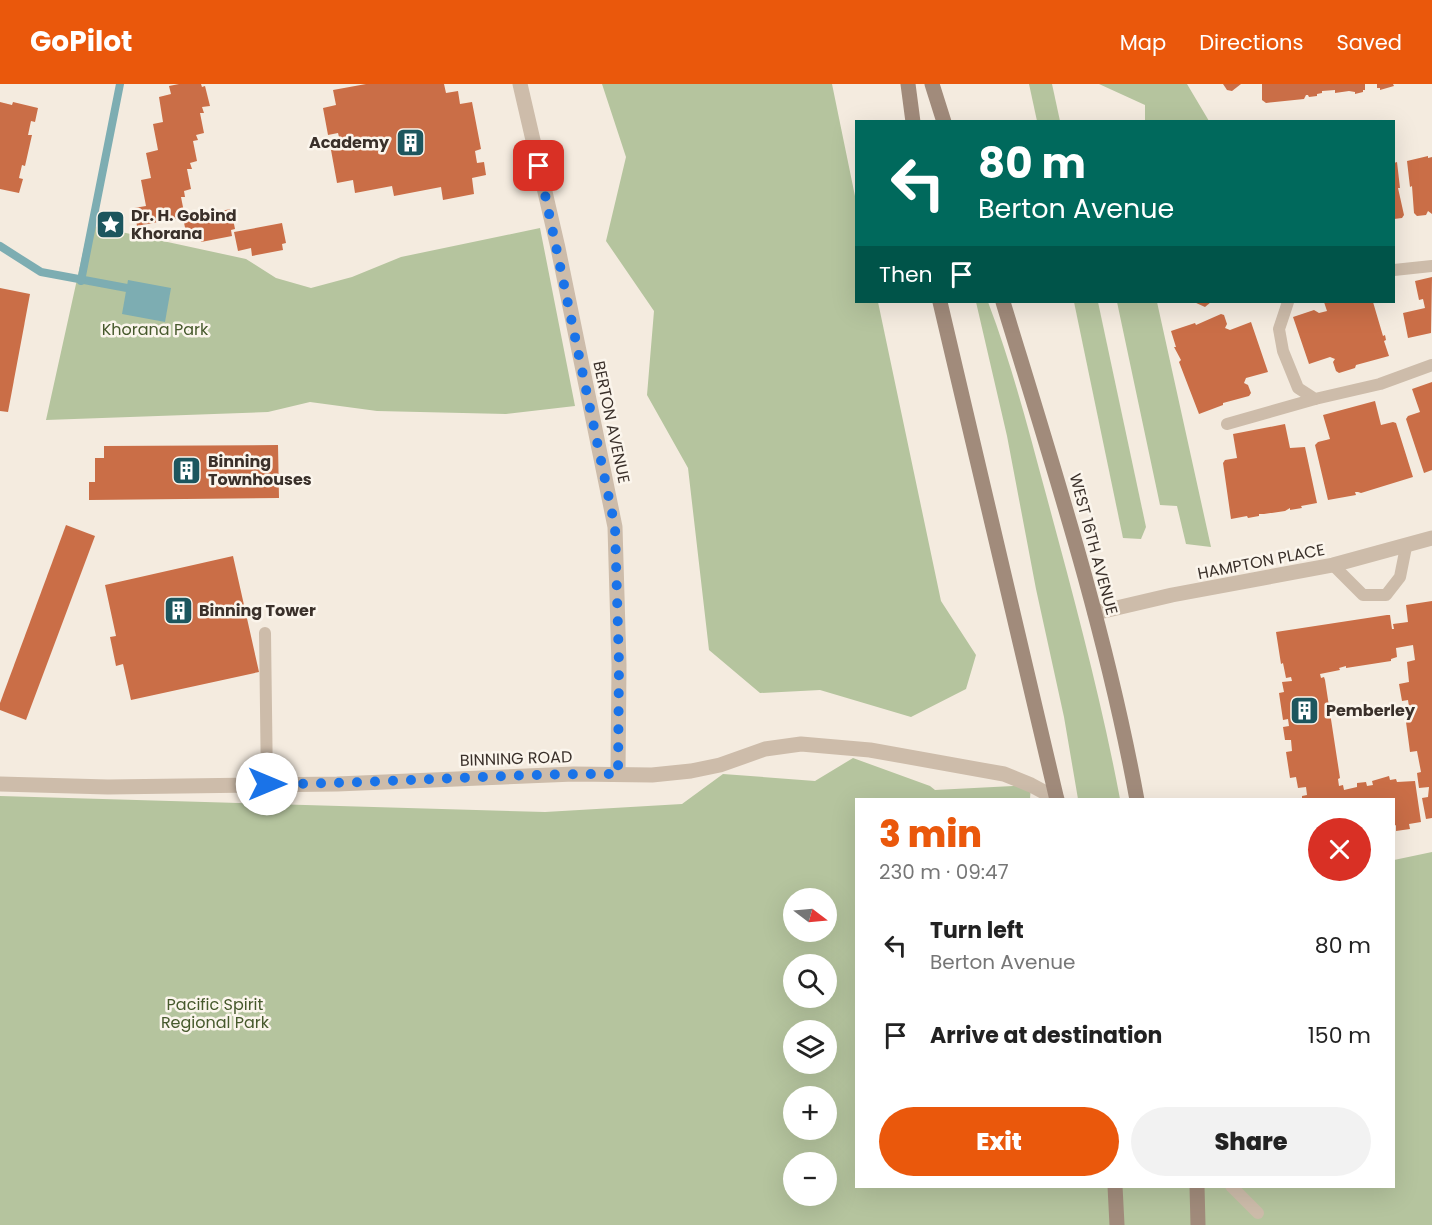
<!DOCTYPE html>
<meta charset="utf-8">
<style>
:root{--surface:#fff;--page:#f2f2f2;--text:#222;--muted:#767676;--accent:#ea580c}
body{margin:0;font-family:Poppins,sans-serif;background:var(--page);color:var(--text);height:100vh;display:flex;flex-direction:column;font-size:22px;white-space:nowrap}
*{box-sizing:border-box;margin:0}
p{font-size:20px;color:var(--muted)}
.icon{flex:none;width:33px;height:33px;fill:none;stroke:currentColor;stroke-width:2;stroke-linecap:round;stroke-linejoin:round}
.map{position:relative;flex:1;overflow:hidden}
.sheet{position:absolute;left:855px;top:714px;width:540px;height:390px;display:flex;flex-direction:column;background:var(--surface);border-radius:0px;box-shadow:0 6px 24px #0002}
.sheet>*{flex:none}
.guide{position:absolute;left:855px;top:36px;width:540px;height:183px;border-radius:0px;box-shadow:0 6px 24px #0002;background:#00695c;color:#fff;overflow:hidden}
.needle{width:39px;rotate:106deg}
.buttons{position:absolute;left:783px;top:804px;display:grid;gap:12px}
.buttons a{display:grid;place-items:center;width:54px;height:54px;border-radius:50%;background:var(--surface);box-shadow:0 6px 24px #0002;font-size:30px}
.pin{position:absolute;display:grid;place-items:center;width:51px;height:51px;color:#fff;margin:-26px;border-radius:12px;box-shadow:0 3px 9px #0006}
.me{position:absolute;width:66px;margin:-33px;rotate:90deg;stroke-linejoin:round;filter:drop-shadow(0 0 4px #0008)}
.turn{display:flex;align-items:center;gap:21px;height:126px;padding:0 24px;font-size:27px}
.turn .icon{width:78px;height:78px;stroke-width:2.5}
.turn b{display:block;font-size:42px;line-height:51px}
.then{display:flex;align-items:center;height:57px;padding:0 24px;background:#0003;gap:12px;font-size:22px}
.round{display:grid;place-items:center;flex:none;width:63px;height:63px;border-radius:32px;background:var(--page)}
.headline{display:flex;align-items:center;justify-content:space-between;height:102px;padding:0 24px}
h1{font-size:36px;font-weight:800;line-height:45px;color:var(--accent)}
.cta{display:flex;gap:12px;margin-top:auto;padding:12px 24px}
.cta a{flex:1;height:69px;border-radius:36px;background:var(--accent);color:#fff;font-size:24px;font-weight:800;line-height:69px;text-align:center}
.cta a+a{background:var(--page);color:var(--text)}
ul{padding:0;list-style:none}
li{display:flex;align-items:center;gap:18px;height:90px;padding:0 24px}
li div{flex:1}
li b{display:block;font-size:22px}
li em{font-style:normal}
header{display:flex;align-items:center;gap:36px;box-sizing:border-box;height:84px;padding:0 30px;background:var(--accent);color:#fff}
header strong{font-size:28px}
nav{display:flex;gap:33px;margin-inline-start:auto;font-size:21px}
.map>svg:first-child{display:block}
.green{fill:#b5c49e;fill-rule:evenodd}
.water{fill:#7dadb2}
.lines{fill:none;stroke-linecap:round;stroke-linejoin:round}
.stream{stroke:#7dadb2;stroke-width:8}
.building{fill:#ca6e47}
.lane{stroke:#cdbcaa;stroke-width:12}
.street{stroke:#cdbcaa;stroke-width:15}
.secondary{stroke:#a18b7b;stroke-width:15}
.route{stroke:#1a73e8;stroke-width:10;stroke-dasharray:0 18}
.labels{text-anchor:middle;stroke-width:5;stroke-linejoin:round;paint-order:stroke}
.poi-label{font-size:16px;font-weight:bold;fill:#3a302a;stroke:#fbf5ec;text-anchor:start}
.park-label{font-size:16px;fill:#46592c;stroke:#fbf5ec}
.street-label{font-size:16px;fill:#3a302a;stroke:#fbf5ec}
</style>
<header>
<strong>GoPilot</strong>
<nav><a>Map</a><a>Directions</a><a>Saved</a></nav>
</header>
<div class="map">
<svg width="1432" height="1141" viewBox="0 0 1432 1141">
<rect width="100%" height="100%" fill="#f4ebdf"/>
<g class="green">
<polygon points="602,0 832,0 856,117 856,218 878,218 941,517 976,571 966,605 911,633 820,606 760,609 709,566 688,384 647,311 654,227 606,157 626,73"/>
<polygon points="1029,0 1052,0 1060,37 1037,37"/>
<polygon points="1099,0 1187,0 1209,37 1145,37 1145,21"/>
<polygon points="89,141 246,175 276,194 311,204 352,193 401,173 540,144 575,322 506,330 377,327 310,318 268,328 46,336"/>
<path d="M976,218H988C1012,281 1029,348 1047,414C1074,514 1101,614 1120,715H1078L1064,633L1036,505L1007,352Z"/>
<polygon points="1074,218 1098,218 1146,443 1141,455 1123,454"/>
<polygon points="1117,218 1157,218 1211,463 1186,460 1177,422 1160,421"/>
<path d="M853,674L930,702L935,706L1031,701L1030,715L856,716V1102H1394V776L1432,768V1141H0V712L545,728L682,720L723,690L815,697ZM794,814H826V848H794ZM794,880H826V914H794ZM794,946H826V980H794ZM794,1012H826V1046H794ZM794,1078H826V1112H794Z"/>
</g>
<polygon class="water" points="128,196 171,204 165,238 122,230"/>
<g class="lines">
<g class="stream">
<polyline points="0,162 41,188 127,204"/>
<polyline points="81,197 120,0"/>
</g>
</g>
<g class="building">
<polygon points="179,0 201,0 202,3 205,2 210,22 202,23 204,29 200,29 204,49 196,51 198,56 193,57 197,77 190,79 192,85 187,85 191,105 184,107 185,113 181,113 185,133 137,142 134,124 146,122 141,96 151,94 146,69 158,66 153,40 163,38 159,13 171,10 169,2"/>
<polygon points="366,0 444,0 446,9 458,7 460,20 472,18 481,65 475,67 477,79 484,78 486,91 472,94 474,110 443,116 441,103 394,112 392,102 355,109 353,96 337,99 331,66 342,64 338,49 328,51 323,24 336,21 333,6"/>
<polygon points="1223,0 1241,0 1232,7 1227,6"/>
<polygon points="1262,0 1365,0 1365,6 1363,6 1363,8 1355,10 1355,8 1349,7 1335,9 1335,6 1322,7 1322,9 1317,10 1317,12 1309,13 1308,11 1306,11 1304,15 1266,19 1262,16"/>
<polygon points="1377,0 1393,0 1394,2 1380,6 1380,4 1377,4"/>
<polygon points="0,18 12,21 13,18 38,24 35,38 31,37 28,51 32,51 25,82 22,81 19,94 23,95 19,109 0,105"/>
<polygon points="1428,72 1428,74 1432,73 1432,130 1428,127 1426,131 1417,132 1414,129 1412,102 1410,103 1407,77"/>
<polygon points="1397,78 1400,104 1398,104 1404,131 1402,134 1394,135 1394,79"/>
<polygon points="231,125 235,145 231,146 232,152 201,158 199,150 187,153 183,134"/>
<polygon points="282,139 286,159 282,160 283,166 252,172 251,164 238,167 234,148"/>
<polygon points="1432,193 1431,249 1408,254 1403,229 1425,224 1423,215 1419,216 1415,197"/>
<polygon points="0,204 30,210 8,328 0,327"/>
<polygon points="1194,218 1211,218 1205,223"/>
<polygon points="1324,218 1373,218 1383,252 1385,251 1386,256 1384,257 1389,272 1356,281 1355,284 1339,289 1336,287 1333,278 1335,275 1330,273 1309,280 1293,233 1314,226 1319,229 1327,227"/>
<polygon points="1221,230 1224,231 1227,240 1225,244 1230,246 1251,238 1268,288 1246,294 1244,299 1248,301 1251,309 1249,312 1223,319 1223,321 1199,330 1179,278 1181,276 1174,263 1176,263 1171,247 1195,239 1196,241"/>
<polygon points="1432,298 1432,386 1424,389 1406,335 1408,332 1420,328 1412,305"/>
<polygon points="1375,317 1381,341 1393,338 1396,339 1413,393 1361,409 1358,408 1355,408 1356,411 1328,416 1315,361 1318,358 1330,355 1323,331"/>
<polygon points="1285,340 1290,364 1305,363 1317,419 1301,422 1302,424 1290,426 1290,424 1285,427 1264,430 1259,430 1259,432 1248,434 1247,432 1231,435 1223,379 1225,376 1237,374 1233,350"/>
<polygon points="278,361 279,414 89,416 89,398 95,398 95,374 104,374 104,362"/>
<polygon points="66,441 95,452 26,636 0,626 0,619"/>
<polygon points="233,472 259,588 131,616 123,580 116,582 110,553 116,552 105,501"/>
<polygon points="1432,517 1432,734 1426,735 1422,714 1428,713 1429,703 1419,704 1417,689 1421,688 1417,667 1410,668 1406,638 1411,637 1408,616 1402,617 1399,600 1409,598 1407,578 1415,576 1413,561 1396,564 1397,573 1391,575 1391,577 1346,584 1346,582 1339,584 1340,586 1320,590 1321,594 1324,593 1325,596 1340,694 1338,695 1339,702 1343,701 1344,706 1357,703 1357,699 1366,698 1367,702 1373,701 1372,697 1389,692 1390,696 1396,695 1397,698 1415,697 1421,738 1409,740 1410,745 1396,747 1396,741 1394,742 1394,716 1302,716 1302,712 1307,711 1306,703 1298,704 1296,693 1290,694 1286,668 1292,667 1291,656 1285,656 1283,643 1289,642 1288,635 1283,636 1279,609 1284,608 1282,598 1292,597 1291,593 1286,594 1283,579 1281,580 1276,548 1387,531 1390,531 1392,545 1394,545 1393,540 1408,538 1406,521"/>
</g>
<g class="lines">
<g class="lane">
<polyline points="1394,186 1432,182"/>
<polyline points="1288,218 1279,245 1283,267 1298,304 1315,315 1380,300 1432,281"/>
<polyline points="1227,340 1315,315"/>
<polyline points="1333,481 1363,511 1386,511 1400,493 1406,463"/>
<polyline points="265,549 267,701"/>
<polyline points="1231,1102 1258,1129"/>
</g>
<g class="street">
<polyline points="520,0 558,164 615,443 619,581 618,690"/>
<polyline points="1095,529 1172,511 1333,481 1432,454"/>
<polyline points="0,700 108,703 337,700 574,690 652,691 691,687 720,681 765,665 801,660 870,666 1004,690 1031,701 1057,715"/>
</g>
<g class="secondary">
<polyline points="908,0 913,38"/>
<polyline points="932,0 944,38"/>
<polyline points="940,218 1057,716"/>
<path d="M1003,218C1053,382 1106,546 1137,716"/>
<polyline points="1115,1102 1117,1141"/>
<polyline points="1197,1102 1198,1141"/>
</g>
</g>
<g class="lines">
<path class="route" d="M267,700C385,700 501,689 618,690L619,580L615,443L539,82"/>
</g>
<defs>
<symbol id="building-square" viewBox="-11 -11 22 22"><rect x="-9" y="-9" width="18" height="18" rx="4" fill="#1d565e" stroke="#fbf5ec"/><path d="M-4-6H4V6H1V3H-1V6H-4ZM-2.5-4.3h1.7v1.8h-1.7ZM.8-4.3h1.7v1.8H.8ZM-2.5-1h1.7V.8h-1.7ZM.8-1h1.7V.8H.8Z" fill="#fff"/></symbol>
<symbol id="sight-square" viewBox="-11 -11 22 22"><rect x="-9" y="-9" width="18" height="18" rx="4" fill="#1d565e" stroke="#fbf5ec"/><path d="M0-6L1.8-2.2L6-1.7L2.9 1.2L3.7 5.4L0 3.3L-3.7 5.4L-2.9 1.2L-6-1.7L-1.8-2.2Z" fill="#fff"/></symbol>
</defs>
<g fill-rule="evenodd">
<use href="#building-square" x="394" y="42" width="33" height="33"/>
<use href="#sight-square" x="94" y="124" width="33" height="33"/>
<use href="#building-square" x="170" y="370" width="33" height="33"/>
<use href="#building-square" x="162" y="510" width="33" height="33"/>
<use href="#building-square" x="1288" y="610" width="33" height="33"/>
</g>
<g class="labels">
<g class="poi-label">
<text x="389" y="64" text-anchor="end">Academy</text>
<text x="131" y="137">Dr. H. Gobind<tspan x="131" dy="18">Khorana</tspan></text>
<text x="208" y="383">Binning<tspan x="208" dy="18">Townhouses</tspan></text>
<text x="199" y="532">Binning Tower</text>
<text x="1326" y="632">Pemberley</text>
</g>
<g class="park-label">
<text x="155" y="251">Khorana Park</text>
<text x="215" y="926">Pacific Spirit<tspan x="215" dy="18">Regional Park</tspan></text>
</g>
<g class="street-label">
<text transform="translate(612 338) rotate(78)" y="6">BERTON AVENUE</text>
<text transform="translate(1094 460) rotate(75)" y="6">WEST 16TH AVENUE</text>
<text transform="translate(1261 477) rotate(-11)" y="6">HAMPTON PLACE</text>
<text transform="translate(516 674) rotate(-2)" y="6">BINNING ROAD</text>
</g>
</g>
</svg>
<div class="buttons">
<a><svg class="needle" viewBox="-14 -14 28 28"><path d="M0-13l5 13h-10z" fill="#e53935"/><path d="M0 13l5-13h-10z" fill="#767676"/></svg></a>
<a><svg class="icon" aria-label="search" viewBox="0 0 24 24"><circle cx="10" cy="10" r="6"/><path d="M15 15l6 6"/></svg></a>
<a><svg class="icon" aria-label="layers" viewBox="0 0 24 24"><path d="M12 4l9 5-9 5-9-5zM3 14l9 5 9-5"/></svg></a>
<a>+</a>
<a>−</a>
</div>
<div class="pin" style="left:539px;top:82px;background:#d93025"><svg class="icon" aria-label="arrive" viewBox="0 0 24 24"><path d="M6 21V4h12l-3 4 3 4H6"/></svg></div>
<svg class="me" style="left:267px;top:700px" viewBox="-20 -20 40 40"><circle r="19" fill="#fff"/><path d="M0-13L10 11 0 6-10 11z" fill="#1a73e8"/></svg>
<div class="guide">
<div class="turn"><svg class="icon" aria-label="left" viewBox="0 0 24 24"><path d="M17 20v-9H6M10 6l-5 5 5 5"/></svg><div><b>80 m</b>Berton Avenue</div></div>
<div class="then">Then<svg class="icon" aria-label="arrive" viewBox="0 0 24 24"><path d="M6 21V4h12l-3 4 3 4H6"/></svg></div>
</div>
<section class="sheet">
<div class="headline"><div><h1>3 min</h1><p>230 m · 09:47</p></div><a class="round" style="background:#d93025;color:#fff"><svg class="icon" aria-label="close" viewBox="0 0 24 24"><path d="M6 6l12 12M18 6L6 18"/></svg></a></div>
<ul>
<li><svg class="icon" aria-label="left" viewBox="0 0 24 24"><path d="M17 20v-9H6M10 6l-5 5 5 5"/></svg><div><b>Turn left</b><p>Berton Avenue</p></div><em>80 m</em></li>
<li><svg class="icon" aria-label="arrive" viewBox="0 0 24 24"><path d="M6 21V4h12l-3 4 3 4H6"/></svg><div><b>Arrive at destination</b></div><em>150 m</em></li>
</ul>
<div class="cta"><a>Exit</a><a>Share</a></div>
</section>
</div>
